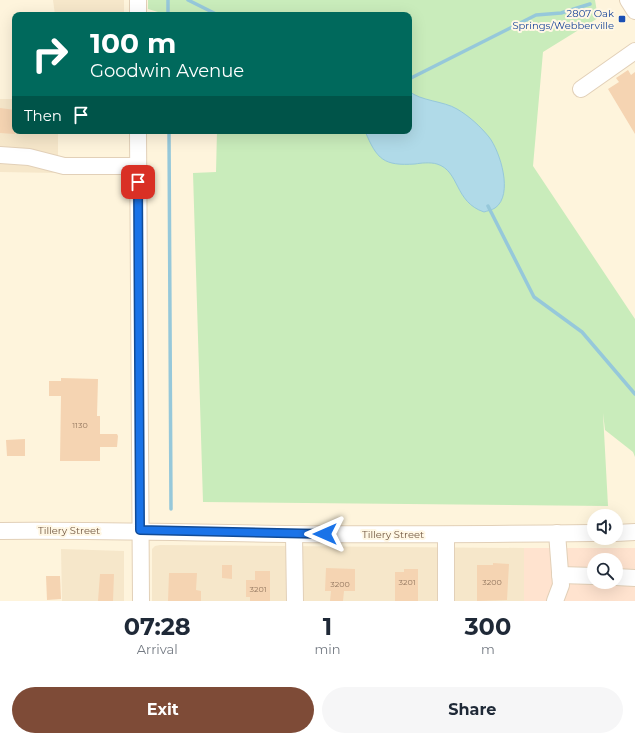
<!DOCTYPE html>
<style>
:root{--surface:#fff;--page:#f6f6f7;--text:#1f2937;--muted:#747a83;--accent:#7e4b37}
body{margin:0;font-family:Montserrat,sans-serif;background:var(--page);color:var(--text);height:100vh;display:flex;flex-direction:column;font-size:15px;white-space:nowrap}
*{box-sizing:border-box;margin:0}
p{font-size:13px;color:var(--muted)}
.icon{flex:none;width:22px;height:22px;fill:none;stroke:currentColor;stroke-width:2;stroke-linecap:round;stroke-linejoin:round}
.map{position:relative;height:601px;overflow:hidden}
.panel{display:flex;flex-direction:column;background:var(--surface);flex:1}
.panel>*{flex:none}
.guide{position:absolute;left:12px;top:12px;width:400px;height:122px;border-radius:8px;box-shadow:0 4px 16px #0002;background:#00695c;color:#fff;overflow:hidden}
.buttons{position:absolute;left:587px;top:509px;display:grid;gap:8px}
.buttons a{display:grid;place-items:center;width:36px;height:36px;border-radius:50%;background:var(--surface);box-shadow:0 4px 16px #0002;font-size:20px}
.pin{position:absolute;display:grid;place-items:center;width:34px;height:34px;color:#fff;margin:-17px;border-radius:8px;box-shadow:0 2px 6px #0006}
.me{position:absolute;width:44px;margin:-22px;rotate:270deg;stroke-linejoin:round;filter:drop-shadow(0 0 3px #0008)}
.turn{display:flex;align-items:center;gap:14px;height:84px;padding:0 12px;font-size:18px}
.turn .icon{width:52px;height:52px;stroke-width:2.5}
.turn b{display:block;font-size:28px;line-height:34px}
.then{display:flex;align-items:center;height:38px;padding:0 12px;background:#0003;gap:8px;font-size:15px}
.eta{display:flex;justify-content:space-evenly;align-items:center;height:68px;text-align:center}
.eta b{font-size:24px;font-weight:700;line-height:28px}
.primary-button{display:flex;gap:8px;margin-top:auto;padding:8px 12px}
.primary-button a{flex:1;height:46px;border-radius:24px;background:var(--accent);color:#fff;font-size:16px;font-weight:700;line-height:46px;text-align:center}
.primary-button a+a{background:var(--page);color:var(--text)}
.map>svg:first-child{display:block}
.residential{fill:#f6e7ca}
.commercial{fill:#ffe3cf;fill-rule:evenodd}
.green{fill:#c9ecbb}
.water{fill:#b0dae8;stroke:#96c8da}
.lines{fill:none;stroke-linecap:round;stroke-linejoin:round}
.stream{stroke:#96c8da;stroke-width:3.5}
.building{fill:#f5d4b2}
.minor-casing{stroke:#e2d0b8;stroke-width:18}
.minor{stroke:#fff;stroke-width:16}
.route-casing{stroke:#114b97;stroke-width:10}
.route{stroke:#1a73e8;stroke-width:7}
.transit-dot{fill:#1a4fb4;stroke:#fff7e4;stroke-width:1.5}
.labels{text-anchor:middle;stroke-width:4;stroke-linejoin:round;paint-order:stroke}
.number-label{font-size:8px;fill:#947860}
.transit-label{font-size:10px;fill:#164399;stroke:#fff7e4;text-anchor:end}
.street-label{font-size:10px;fill:#745a44;stroke:#fff7e4}
</style>
<div class="map">
<svg width="635" height="601" viewBox="0 0 635 601">
<rect width="100%" height="100%" fill="#fef4dc"/>
<g class="residential">
<polygon points="53,0 124,0 124,15 55,15"/>
<polygon points="0,99 15,99 15,131 124,131 124,133 58,134 58,173 0,172"/>
<polygon points="160,545 524,548 524,601 152,601 152,549 155,546"/>
<polygon points="61,549 124,551 124,601 62,601"/>
</g>
<path class="commercial" d="M524,548H635V601H524ZM594,560H616V582H594Z"/>
<polygon class="green" points="148,0 595,0 598,18 543,52 533,166 635,319 635,457 633,452 605,430 603,413 608,506 203,502 193,173 216,172 217,131 409,131 409,15 168,15 148,9"/>
<path class="water" d="M409,91C420,101 444,101 457,109C469,116 480,126 489,137C500,151 514,195 495,208C492,210 487,211 484,212C454,202 460,171 437,164C430,162 421,163 415,164C384,166 377,160 365,131H409Z"/>
<g class="lines">
<g class="stream">
<polyline points="168,0 168,15"/>
<polyline points="188,0 218,15"/>
<polyline points="409,79 536,15 561,13 590,4"/>
<polyline points="169,131 171,509"/>
<polyline points="488,206 534,297 582,332 635,394"/>
</g>
</g>
<g class="building">
<polygon points="628,70 631,75 635,72 635,134 608,89 619,82 616,78"/>
<polygon points="0,108 15,110 15,134 0,133"/>
<polygon points="61,378 98,379 97,416 100,416 100,434 117,434 118,436 117,447 100,447 100,461 60,461 61,396 49,396 49,381 61,381"/>
<polygon points="25,439 25,456 7,456 6,440"/>
<polygon points="493,563 509,564 507,600 477,601 477,565 493,565"/>
<polygon points="222,565 232,565 232,579 222,578"/>
<polygon points="326,568 355,569 355,591 344,591 343,601 330,601 331,591 325,591"/>
<polygon points="404,569 418,569 418,601 395,601 395,572 404,572"/>
<polygon points="255,571 270,571 270,601 250,601 250,597 246,597 246,580 255,580"/>
<polygon points="169,573 197,573 196,590 201,591 201,601 168,601"/>
<polygon points="100,574 114,574 113,601 98,601"/>
<polygon points="46,576 60,576 61,599 47,600"/>
</g>
<g class="lines">
<defs>
<g id="minor">
<polyline points="138,0 138,15"/>
<polyline points="628,0 635,11"/>
<polyline points="581,89 635,51"/>
<polyline points="138,131 141,601"/>
<polyline points="0,155 29,157 64,166 138,166"/>
<path d="M0,531C99,530 197,533 295,534C395,535 494,534 594,533"/>
<polyline points="616,533 635,532"/>
<polyline points="294,534 295,601"/>
<polyline points="560,575 594,576"/>
<polyline points="616,577 635,578"/>
<polyline points="446,601 446,535"/>
<polyline points="555,601 561,585 557,533"/>
</g>
</defs>
<use href="#minor" class="minor-casing"/>
<use href="#minor" class="minor"/>
</g>
<g class="lines">
<defs>
<polyline id="route" points="138,182 140,530 325,534"/>
</defs>
<use href="#route" class="route-casing"/>
<use href="#route" class="route"/>
</g>
<rect class="transit-dot" x="618" y="15" width="8" height="8" rx="2"/>
<g class="labels">
<g class="number-label">
<text x="80" y="428">1130</text>
<text x="407" y="585">3201</text>
<text x="492" y="585">3200</text>
<text x="340" y="587">3200</text>
<text x="258" y="592">3201</text>
</g>
<g class="transit-label">
<text x="614" y="17">2807 Oak<tspan x="614" dy="12">Springs/Webberville</tspan></text>
</g>
<g class="street-label">
<text x="69" y="534">Tillery Street</text>
<text x="393" y="538">Tillery Street</text>
</g>
</g>
</svg>
<div class="buttons">
<a><svg class="icon" aria-label="sound" viewBox="0 0 24 24"><path d="M4 9h4l5-4v14l-5-4H4zM17 9q2 3 0 6"/></svg></a>
<a><svg class="icon" aria-label="search" viewBox="0 0 24 24"><circle cx="10" cy="10" r="6"/><path d="M15 15l6 6"/></svg></a>
</div>
<div class="pin" style="left:138px;top:182px;background:#d93025"><svg class="icon" aria-label="arrive" viewBox="0 0 24 24"><path d="M6 21V4h12l-3 4 3 4H6"/></svg></div>
<svg class="me" style="left:325px;top:534px" viewBox="-20 -20 40 40"><path d="M0-17L14 15 0 8-14 15z" fill="#1a73e8" stroke="#fff" stroke-width="4"/></svg>
<div class="guide">
<div class="turn"><svg class="icon" aria-label="right" viewBox="0 0 24 24"><path d="M7 20v-9h11M14 6l5 5-5 5"/></svg><div><b>100 m</b>Goodwin Avenue</div></div>
<div class="then">Then<svg class="icon" aria-label="arrive" viewBox="0 0 24 24"><path d="M6 21V4h12l-3 4 3 4H6"/></svg></div>
</div>
</div>
<section class="panel">
<div class="eta">
<div><b>07:28</b><p>Arrival</p></div>
<div><b>1</b><p>min</p></div>
<div><b>300</b><p>m</p></div>
</div>
<div class="primary-button"><a>Exit</a><a>Share</a></div>
</section>
